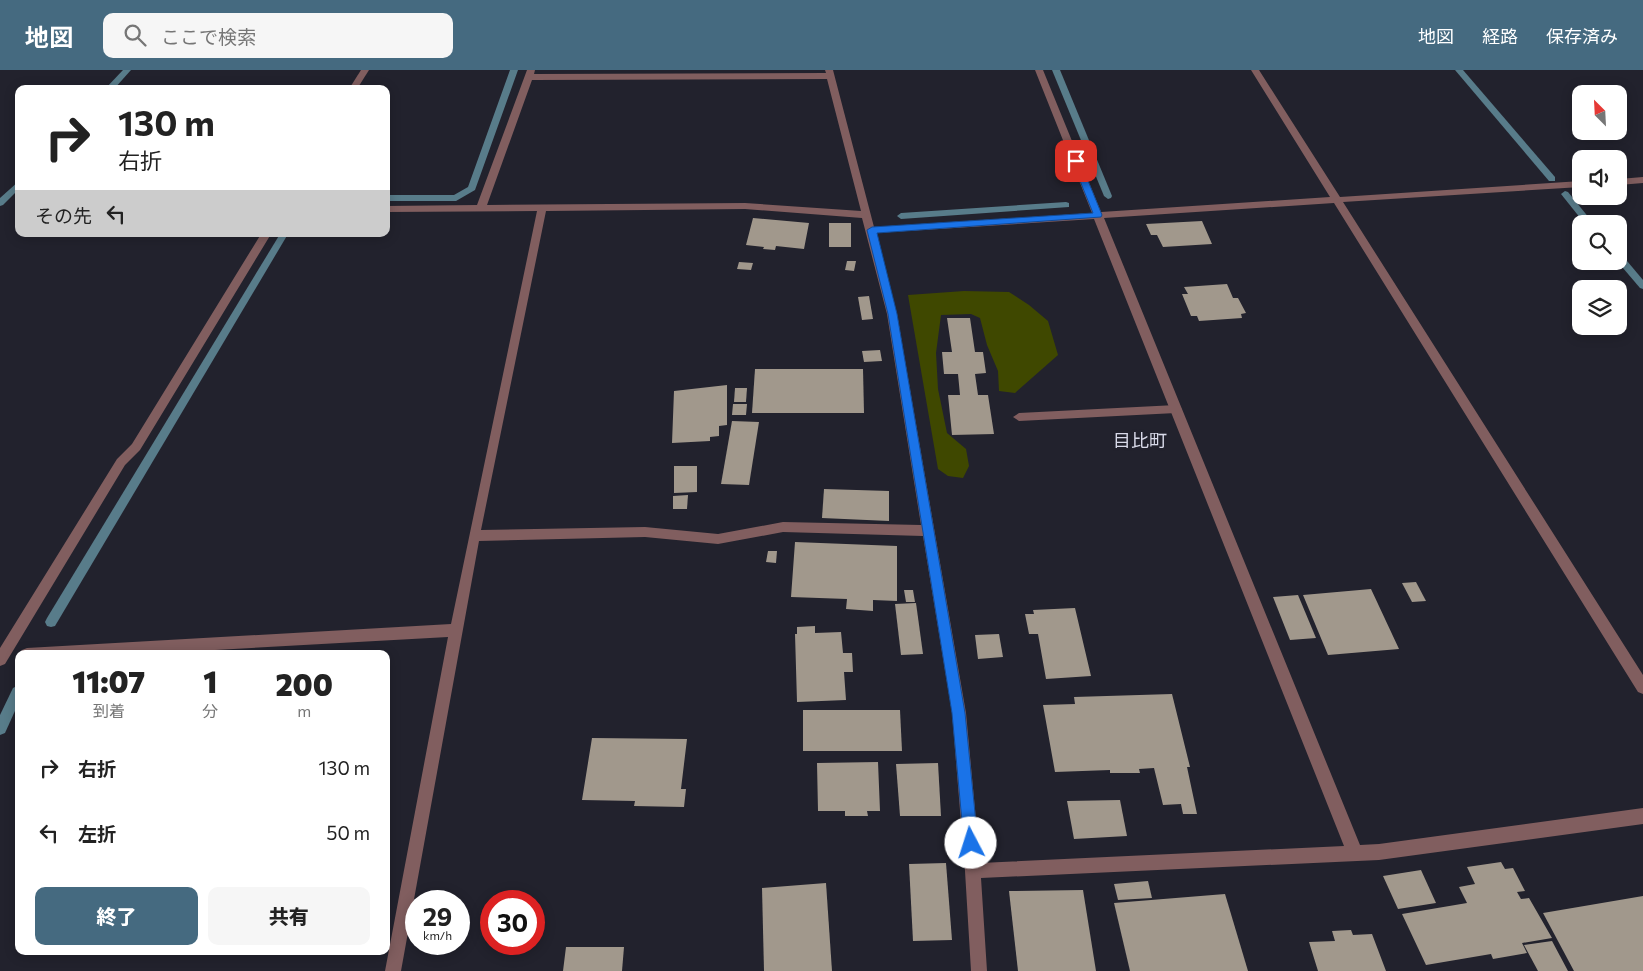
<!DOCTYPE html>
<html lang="ja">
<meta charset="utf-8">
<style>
:root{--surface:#fff;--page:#f6f6f6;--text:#222;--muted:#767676;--accent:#456a80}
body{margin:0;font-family:Commissioner,"Noto Sans JP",sans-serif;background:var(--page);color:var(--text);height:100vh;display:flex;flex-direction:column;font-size:19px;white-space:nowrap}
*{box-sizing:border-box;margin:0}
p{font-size:16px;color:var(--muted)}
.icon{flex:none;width:28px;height:28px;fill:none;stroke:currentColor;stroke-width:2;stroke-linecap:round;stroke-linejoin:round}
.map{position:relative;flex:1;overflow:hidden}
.panel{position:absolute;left:15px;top:580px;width:375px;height:305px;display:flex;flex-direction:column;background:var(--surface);border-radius:10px;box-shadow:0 2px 12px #0003}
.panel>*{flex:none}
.top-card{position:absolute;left:15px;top:15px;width:375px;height:152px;border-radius:10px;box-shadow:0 2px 12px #0003;background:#fff;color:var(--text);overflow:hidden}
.needle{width:32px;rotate:336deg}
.tools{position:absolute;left:1572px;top:15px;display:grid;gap:10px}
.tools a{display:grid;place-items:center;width:55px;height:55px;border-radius:10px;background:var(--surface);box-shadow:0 2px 12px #0003;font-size:25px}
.speed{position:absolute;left:405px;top:820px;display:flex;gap:10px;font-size:25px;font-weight:700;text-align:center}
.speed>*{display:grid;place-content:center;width:65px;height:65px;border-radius:50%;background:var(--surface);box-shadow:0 2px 12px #0003;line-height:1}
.speed small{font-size:12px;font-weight:400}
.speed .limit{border:8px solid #d22;background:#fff;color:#111}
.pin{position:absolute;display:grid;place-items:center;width:42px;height:42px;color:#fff;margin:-21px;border-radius:10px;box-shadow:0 2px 8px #0006}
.me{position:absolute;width:55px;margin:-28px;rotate:355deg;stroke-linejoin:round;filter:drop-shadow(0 0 4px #0008)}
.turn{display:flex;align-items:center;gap:18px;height:105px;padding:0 20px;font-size:22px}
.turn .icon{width:65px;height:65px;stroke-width:2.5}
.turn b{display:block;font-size:35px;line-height:42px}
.then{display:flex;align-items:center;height:48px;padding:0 20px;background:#0003;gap:10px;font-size:19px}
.eta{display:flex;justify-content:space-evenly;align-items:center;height:85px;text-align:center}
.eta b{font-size:30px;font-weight:800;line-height:35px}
.action{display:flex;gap:10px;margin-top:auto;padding:10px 20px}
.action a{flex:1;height:58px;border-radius:10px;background:var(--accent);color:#fff;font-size:20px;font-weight:800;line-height:58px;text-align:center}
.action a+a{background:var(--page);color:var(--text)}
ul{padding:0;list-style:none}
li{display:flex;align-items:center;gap:15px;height:65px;padding:0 20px}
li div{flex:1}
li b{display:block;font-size:19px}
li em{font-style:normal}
header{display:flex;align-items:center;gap:30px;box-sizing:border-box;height:70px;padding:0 25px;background:var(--accent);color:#fff}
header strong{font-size:24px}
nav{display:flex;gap:28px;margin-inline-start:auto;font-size:18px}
.search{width:350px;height:45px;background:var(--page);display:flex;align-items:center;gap:12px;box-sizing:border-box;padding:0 18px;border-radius:10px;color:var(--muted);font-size:19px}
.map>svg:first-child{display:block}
.green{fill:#3f4800}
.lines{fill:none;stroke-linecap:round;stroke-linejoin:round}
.stream{fill:#587c8a;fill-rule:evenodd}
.building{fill:#a1988c}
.service{fill:#815e5f;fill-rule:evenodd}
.minor{fill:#815e5f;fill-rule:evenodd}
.route{fill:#1a73e8;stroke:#114b97}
.labels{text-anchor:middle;stroke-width:5;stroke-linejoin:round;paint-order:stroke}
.quarter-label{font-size:18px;fill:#d9dae9;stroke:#22222d}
</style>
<header>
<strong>地図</strong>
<div class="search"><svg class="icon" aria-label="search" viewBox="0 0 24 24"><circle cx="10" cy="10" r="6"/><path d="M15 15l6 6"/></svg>ここで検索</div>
<nav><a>地図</a><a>経路</a><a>保存済み</a></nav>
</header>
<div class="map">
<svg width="1643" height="901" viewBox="0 0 1643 901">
<rect width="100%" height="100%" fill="#22222d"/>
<polygon class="green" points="964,221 1009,222 1029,235 1048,251 1058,285 1015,323 999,321 998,301 987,275 980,248 971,244 941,245 936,283 938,319 947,363 966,379 969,396 963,408 948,406 938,399 908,225"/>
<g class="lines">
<g class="stream">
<polygon points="123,0 131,0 114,19 105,19"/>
<polygon points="510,0 518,0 475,120 456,131 386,131 386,125 454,125 468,117"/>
<polygon points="1052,0 1060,0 1112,126 1111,128 1108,129 1104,126"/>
<polygon points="1455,0 1463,0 1555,107 1555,111 1549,111"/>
<polygon points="19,111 19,119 3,135 0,136 0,128"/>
<polygon points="1565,121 1568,122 1594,154 1585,154 1561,124"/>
<polygon points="1066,132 1069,133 1069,137 901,149 897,146 901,143"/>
<polygon points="280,164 288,164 55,556 51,557 47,556 45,552 47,548"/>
<polygon points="1619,184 1622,185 1643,210 1643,219 1640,218 1617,191"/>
<polygon points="17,616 19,617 19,632 5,663 0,665 0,645 13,618"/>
</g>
</g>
<g class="building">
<polygon points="753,148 809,153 804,179 776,176 775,180 763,179 764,177 746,175"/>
<polygon points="1202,151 1212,174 1163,177 1157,165 1151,165 1146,154"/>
<rect x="829" y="153" width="22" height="24"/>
<polygon points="847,191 856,191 854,201 845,200"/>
<polygon points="739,192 753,193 751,200 737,199"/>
<polygon points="1227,214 1233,228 1238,228 1246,243 1241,244 1242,248 1199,251 1197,246 1191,246 1182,224 1188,224 1184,217"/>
<polygon points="869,226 873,249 862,250 858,227"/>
<polygon points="947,248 970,248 975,282 983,282 986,303 975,304 978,325 988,325 994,364 952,365 948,325 960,325 958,304 944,304 942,282 952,282"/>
<polygon points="880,280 882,291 864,292 862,281"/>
<polygon points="755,299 863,299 864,343 752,343"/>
<polygon points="727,315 727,355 719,356 719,366 710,367 710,371 672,373 674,321"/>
<polygon points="735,318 747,318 746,332 734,332"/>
<polygon points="733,334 747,334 746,345 732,345"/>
<polygon points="732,351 759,352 749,415 721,414"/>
<polygon points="674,396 697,396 697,422 674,423"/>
<polygon points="824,419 889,421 889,451 822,448"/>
<polygon points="688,425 687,439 673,439 673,426"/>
<polygon points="795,472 897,476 897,531 873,530 873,541 846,539 847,529 791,527"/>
<polygon points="768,481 777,481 776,493 766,492"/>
<polygon points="1416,512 1426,531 1412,532 1402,513"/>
<polygon points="1371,519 1399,579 1328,585 1303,525"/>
<polygon points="904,520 913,520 915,532 906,532"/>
<polygon points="1298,525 1316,568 1290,570 1273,527"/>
<polygon points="916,533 923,584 901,585 895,534"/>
<polygon points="1075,538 1091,606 1046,609 1038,564 1029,564 1025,544 1034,544 1033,540"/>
<polygon points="815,556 815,563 841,562 843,583 852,583 853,602 844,602 846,630 797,632 795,564 797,564 797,557"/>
<polygon points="999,564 1003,587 978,589 975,565"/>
<polygon points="1172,624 1190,697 1187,697 1197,744 1183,744 1181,734 1163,735 1154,698 1139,699 1140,703 1110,703 1110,700 1055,702 1043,635 1075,634 1074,627"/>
<polygon points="803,640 900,640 902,681 803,681"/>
<polygon points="592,668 687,669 681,719 686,719 684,737 634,736 635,731 582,730"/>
<polygon points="878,692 880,741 867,741 868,746 845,746 845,741 818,741 817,693"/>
<polygon points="938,693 941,746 900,746 896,694"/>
<polygon points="1120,730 1127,766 1074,769 1067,731"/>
<polygon points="1501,792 1505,799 1513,798 1525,821 1517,822 1521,829 1529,828 1552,868 1522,873 1527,883 1493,889 1491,884 1426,895 1402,844 1467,833 1459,817 1475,814 1467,797"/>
<polygon points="946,793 952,870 913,871 909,794"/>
<polygon points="1421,800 1436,833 1398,839 1383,806"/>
<polygon points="1148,811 1152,828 1118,830 1114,814"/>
<polygon points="826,813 832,901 764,901 762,818"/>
<polygon points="1083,820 1096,901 1018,901 1009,821"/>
<polygon points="1225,824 1248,901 1130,901 1114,833"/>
<polygon points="1643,826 1643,901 1574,901 1543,843"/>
<polygon points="1351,860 1353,865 1372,864 1386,901 1318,901 1309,872 1335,871 1332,861"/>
<polygon points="1552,871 1568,901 1538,901 1524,875"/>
<polygon points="566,877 624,877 622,901 563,901"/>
</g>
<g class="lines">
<polygon class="service" points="1176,335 1182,339 1176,343 1019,351 1013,347 1019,343"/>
<g class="minor">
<polygon points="361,0 369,0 357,19 349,19"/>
<path d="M527,0H535L534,4L826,3L825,0H833L874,157L1092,143L1035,0H1043L1101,142L1330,127L1251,0H1259L1340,127L1581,111V117L1343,132L1643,605V624L1638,622L1334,133L1104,148L1360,775L1379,774L1643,738V754L1379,790L981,808L987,901H971L965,801L952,643L923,466L783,462L718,474L645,467L479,471L401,901H385L448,567L143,584H20L22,580L27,578L451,554L537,141L386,142V136L477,135ZM827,9L861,141L745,133L487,135L532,10ZM745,139L862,148L887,244L921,455L783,452L718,464L645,457L481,460L546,141ZM1094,149L1344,776L980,793L966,643L897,244L876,163Z"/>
<polygon points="1643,107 1643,113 1619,115 1619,109"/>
<polygon points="261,164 271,164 140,380 125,395 5,594 0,596 0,578 117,389 132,374"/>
</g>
</g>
<polygon class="route" points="1076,88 1080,91 1102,145 1101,147 877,163 897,244 965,643 978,773 976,778 971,780 966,778 964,773 952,643 888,244 867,160 872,157 1093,143 1072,91"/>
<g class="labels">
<g class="quarter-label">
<text x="1140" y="377">目比町</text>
</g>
</g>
</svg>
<div class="tools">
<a><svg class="needle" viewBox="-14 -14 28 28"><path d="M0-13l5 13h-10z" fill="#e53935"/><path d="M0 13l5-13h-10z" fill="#767676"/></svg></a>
<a><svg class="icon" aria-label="sound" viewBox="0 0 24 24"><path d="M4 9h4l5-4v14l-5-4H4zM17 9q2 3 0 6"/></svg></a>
<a><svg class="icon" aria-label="search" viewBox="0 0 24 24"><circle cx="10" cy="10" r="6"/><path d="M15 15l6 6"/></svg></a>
<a><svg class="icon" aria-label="layers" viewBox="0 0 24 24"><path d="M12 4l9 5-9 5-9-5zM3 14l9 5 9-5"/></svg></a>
</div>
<div class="speed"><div>29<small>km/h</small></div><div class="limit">30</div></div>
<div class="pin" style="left:1076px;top:91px;background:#d93025"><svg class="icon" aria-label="arrive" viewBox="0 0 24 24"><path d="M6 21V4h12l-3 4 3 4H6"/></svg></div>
<svg class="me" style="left:971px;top:773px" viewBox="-20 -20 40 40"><circle r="19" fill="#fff"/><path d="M0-13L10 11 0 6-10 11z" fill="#1a73e8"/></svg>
<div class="top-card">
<div class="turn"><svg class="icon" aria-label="right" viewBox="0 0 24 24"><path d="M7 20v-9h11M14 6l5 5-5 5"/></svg><div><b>130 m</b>右折</div></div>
<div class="then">その先<svg class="icon" aria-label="left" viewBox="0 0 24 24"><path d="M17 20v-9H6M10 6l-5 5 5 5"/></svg></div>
</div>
<section class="panel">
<div class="eta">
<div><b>11:07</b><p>到着</p></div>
<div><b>1</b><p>分</p></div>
<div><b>200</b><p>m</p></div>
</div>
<ul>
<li><svg class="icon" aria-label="right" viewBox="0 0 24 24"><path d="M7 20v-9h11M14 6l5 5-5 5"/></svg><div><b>右折</b></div><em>130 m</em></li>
<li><svg class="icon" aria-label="left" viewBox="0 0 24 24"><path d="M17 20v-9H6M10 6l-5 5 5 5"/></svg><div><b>左折</b></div><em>50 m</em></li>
</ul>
<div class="action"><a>終了</a><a>共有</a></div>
</section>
</div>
